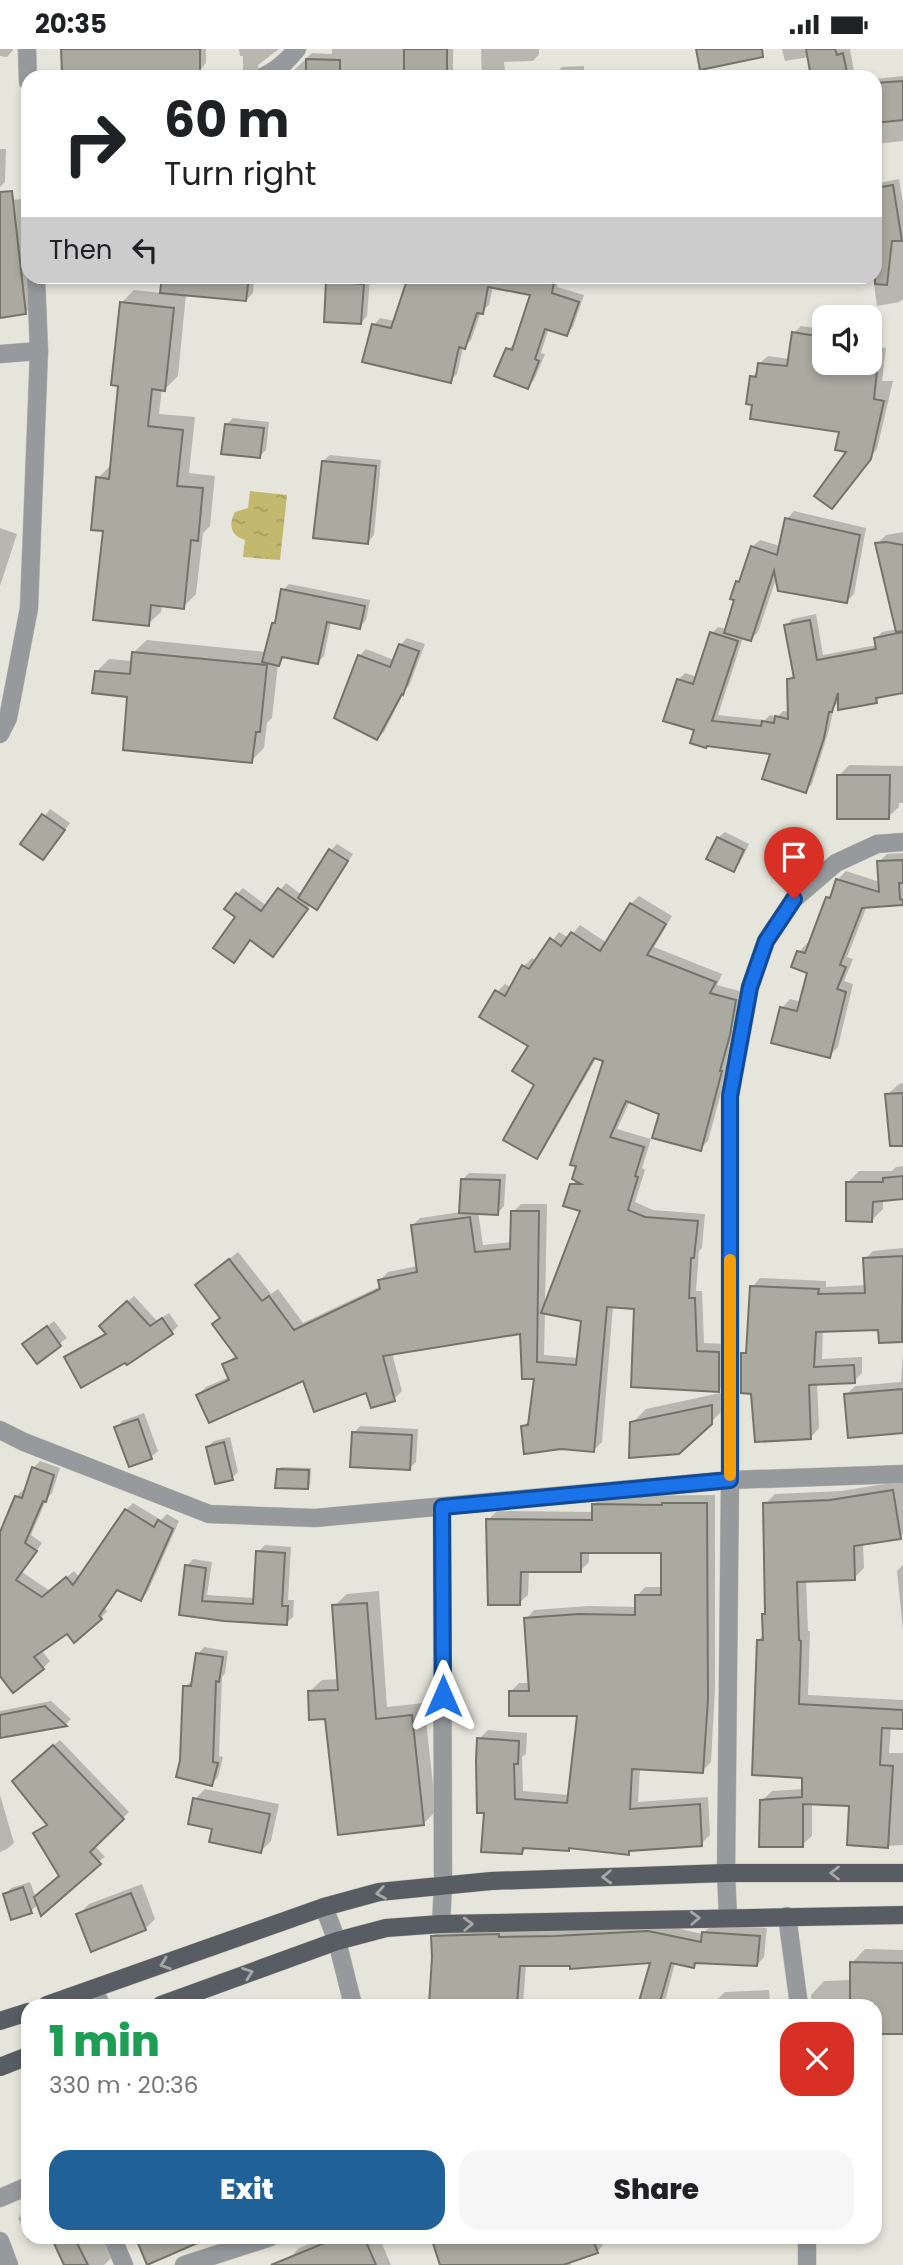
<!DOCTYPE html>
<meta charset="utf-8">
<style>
:root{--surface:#fff;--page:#f6f6f6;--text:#202124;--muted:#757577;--accent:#206297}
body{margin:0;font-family:Poppins,sans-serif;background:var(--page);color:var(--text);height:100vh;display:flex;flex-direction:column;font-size:26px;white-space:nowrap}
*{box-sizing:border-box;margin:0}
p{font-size:23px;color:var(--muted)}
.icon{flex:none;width:38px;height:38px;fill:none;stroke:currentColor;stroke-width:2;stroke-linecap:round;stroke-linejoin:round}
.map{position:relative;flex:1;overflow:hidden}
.sheet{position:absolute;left:21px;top:1950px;width:861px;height:245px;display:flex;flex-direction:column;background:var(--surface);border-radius:21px;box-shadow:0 4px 10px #0003}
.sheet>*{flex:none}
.hud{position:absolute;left:21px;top:21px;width:861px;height:214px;border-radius:21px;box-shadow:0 4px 10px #0003;background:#fff;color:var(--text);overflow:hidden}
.buttons{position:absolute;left:812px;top:256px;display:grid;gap:14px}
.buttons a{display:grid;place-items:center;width:70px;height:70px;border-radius:14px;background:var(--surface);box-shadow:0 4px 10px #0003;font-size:35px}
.pin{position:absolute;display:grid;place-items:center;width:60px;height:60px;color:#fff;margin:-72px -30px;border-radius:50% 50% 50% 0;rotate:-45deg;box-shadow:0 0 7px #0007}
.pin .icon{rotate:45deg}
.me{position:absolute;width:77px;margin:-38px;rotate:0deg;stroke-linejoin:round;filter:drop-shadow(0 0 5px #0008)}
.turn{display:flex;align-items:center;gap:24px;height:147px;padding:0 28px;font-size:32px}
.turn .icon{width:91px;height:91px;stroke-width:2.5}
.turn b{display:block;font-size:49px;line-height:60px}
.then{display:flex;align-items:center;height:66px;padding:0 28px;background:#0003;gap:14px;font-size:26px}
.round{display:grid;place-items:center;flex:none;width:74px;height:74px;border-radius:21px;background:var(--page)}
.summary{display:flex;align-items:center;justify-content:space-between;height:119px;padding:0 28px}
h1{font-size:42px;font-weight:800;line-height:52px;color:#1e9e55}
.cta{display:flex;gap:14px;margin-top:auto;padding:14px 28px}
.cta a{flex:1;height:80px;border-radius:21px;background:var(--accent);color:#fff;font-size:28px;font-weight:800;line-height:80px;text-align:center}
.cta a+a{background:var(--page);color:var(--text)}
.status{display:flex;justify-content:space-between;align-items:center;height:49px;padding:0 35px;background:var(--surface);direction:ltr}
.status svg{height:19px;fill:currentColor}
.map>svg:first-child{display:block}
.water{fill:url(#water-ripples)}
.shadow{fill:#0003;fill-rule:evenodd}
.building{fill:#abaaa0;stroke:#74736a;stroke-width:2}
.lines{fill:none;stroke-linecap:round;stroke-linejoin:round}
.minor-casing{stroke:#c3c2b9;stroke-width:19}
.tertiary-casing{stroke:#c3c2b9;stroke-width:19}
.primary-casing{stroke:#c3c2b9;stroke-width:19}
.minor{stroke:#979a9d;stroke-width:18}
.tertiary{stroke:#979a9d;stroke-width:18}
.primary{stroke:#575d62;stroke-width:18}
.oneway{stroke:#a5a8a5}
.route-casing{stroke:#114b97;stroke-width:18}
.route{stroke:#1a73e8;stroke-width:12}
.slow{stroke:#f59e0b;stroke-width:12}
</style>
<div class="status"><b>20:35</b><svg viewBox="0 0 49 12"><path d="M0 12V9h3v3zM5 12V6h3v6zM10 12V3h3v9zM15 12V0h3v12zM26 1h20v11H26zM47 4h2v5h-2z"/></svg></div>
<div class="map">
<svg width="903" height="2216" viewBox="0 0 903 2216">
<defs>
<pattern id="water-ripples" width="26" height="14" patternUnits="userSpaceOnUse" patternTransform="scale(1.75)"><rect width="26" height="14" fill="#c2b86e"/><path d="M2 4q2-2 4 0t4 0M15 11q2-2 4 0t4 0" fill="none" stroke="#a69e5f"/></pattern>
</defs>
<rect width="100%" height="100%" fill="#e6e5db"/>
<path class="water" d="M250,442L287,446L280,511L243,508L245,491C231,487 228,476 235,463L248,459Z"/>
<g class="shadow">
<polygon points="0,0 13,0 13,1 7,8 0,7"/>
<polygon points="63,0 206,0 206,14 200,21 162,23 162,28 130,28 130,23 89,25 89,28 64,28"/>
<polygon points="239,0 279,0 258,16 260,28 243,28 243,7 240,7"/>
<polygon points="332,0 453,0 453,28 281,28 292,23 312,4 332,5"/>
<polygon points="481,0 539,0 539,5 533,12 504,13 506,28 482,28"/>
<polygon points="782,0 850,0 855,28 813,28 809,8 785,12"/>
<polygon points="584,17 584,28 555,28 555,25 562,18"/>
<polygon points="903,27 903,92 875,95 875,30"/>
<polygon points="0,100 6,100 5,133 0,138"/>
<polygon points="875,102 879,123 875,127"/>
<polygon points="899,130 903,154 903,250 899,253 877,257 873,228 875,228 875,138 879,134"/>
<polygon points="21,150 28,209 28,228 33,256 25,264 0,267 0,152"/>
<polygon points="164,228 254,228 253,244 246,251 186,245 178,327 165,340 162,339 159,365 195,368 189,424 215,427 210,477 203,484 196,545 183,558 162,556 161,563 148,575 105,481 98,429 111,416 120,335 121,254 134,241 162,244"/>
<polygon points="334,228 370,229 367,267 361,274 328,233"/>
<polygon points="409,228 559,228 557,238 584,246 573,278 567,285 549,279 541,304 545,305 534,331 527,338 508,300 516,294 532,245 493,237 489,256 481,263 471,291 463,299 457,325 450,332 374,276 380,269 395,272"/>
<polygon points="801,277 824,280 824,313 870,313 870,298 886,299 882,332 893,332 877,400 832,458 849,402 841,381 754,354 752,328 759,321 760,314 768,307 790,310 794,284"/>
<polygon points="233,369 269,373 266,401 260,407 226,376"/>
<polygon points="330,406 381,411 374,486 368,493 323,412"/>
<polygon points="794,462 866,479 854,545 846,553 777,527 758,583 751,590 743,588 718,666 765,671 770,666 777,668 783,662 790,663 789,630 795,625 786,577 792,570 816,565 823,606 877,596 876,589 882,583 903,579 903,642 883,646 876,652 840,652 834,658 829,681 812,735 806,742 773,703 696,680 678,631 685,624 697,628 712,584 718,578 727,580 737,550 738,533 743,528 752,498 760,491 780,497 787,470"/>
<polygon points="0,479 17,485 0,537"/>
<polygon points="903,483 903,563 877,495 886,486"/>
<polygon points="289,535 370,551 366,571 360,578 331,572 324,607 318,613 285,608 278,615 272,669 267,674 264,699 251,712 129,646 96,623 109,610 133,612 134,603 147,591 267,603 274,575 277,571 283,541"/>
<polygon points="407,589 425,595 409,637 405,641 384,683 377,689 359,607 366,600 394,611 400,596"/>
<polygon points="849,716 903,717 903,754 899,754 899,758 888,768 839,727"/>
<polygon points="50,760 70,774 49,803 23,795"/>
<polygon points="725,783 749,795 740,814 734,821 718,789"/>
<polygon points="337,795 353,805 323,852 316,859 311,855 279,899 251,889 239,906 237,845 243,839 267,857 286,834 302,846 331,801"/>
<polygon points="903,804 903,855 867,857 847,908 853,910 844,932 853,935 838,998 829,1007 782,959 790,950 802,953 809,923 799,903 807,894 810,895 828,849 834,843 837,831 846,822 880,833 879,813 887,805"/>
<path d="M639,847L672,867L654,898L722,925L717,936L743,943L737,976L727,1014H729L708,1092L700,1100L661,1064L630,1052L617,1080L651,1090L642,1119L645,1121L635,1153L653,1161L705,1165L702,1199L699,1202L696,1242H702L704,1294L726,1295V1333L718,1341L636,1258L613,1257L602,1393L594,1401L523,1378L530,1370L536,1328L522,1283L392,1304L402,1342L394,1350L367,1341L304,1330L198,1346L206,1338L229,1328L224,1316L236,1306L205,1229L238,1203L271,1245L278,1240L303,1274L381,1237L380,1231L388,1223L418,1217L412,1177L420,1169L461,1163L463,1130L469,1124L506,1125L504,1157L498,1164L478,1163L483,1196L512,1193L513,1163L521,1155H547L545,1256L583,1161L572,1136L577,1131L605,1011L597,1008L544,1100L536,1108L537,1035L530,997L497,943L505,935L512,939L524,917L532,909L537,912L559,883L569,889L580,876L607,894L631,855ZM545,1263L583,1271L579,1309L544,1306Z"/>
<polygon points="903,1034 903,1090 887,1046 899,1035"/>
<polygon points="903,1117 903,1148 883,1150 883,1160 872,1171 848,1133 859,1122 892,1122 896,1118"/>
<polygon points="903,1199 903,1290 901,1291 880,1279 823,1281 822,1310 862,1308 862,1324 854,1332 817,1334 819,1379 811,1388 753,1343 743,1305 748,1300 752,1238 760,1229 826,1232 826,1238 867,1236 865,1210 873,1202"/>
<polygon points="134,1247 157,1272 169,1264 178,1277 171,1284 66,1309 73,1302 107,1283 101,1277"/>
<polygon points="54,1272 67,1289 37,1312 25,1295"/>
<polygon points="903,1305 903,1383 846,1346 855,1337 901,1333"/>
<polygon points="725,1343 724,1360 710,1374 632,1374 646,1360"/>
<polygon points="144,1364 158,1402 151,1408 130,1416 116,1379 122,1372"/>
<polygon points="360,1377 418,1380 416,1413 409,1420 354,1384"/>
<polygon points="230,1388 238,1423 232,1429 207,1398 214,1392"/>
<polygon points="40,1412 60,1419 52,1444 47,1449 31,1486 42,1494 22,1523 50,1542 74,1522 80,1529 126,1461 133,1454 161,1471 167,1465 179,1472 148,1542 141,1550 118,1540 105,1559 107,1562 101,1569 67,1583 41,1601 50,1612 43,1619 0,1624 0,1493 16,1448 23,1441 26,1442 33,1419"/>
<polygon points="281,1418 311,1419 310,1435 307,1438 279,1421"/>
<polygon points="903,1432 903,1485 900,1488 863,1494 864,1519 854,1529 806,1531 808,1582 810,1582 808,1646 903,1651 903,1646 903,1678 891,1678 889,1704 903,1704 903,1796 886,1797 851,1756 812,1754 812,1787 802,1796 762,1752 772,1742 804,1740 804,1727 758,1591 765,1585 764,1565 766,1563 765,1455 775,1445 841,1442"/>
<polygon points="715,1446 715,1640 711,1713 702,1722 640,1719 638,1753 708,1748 710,1786 701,1795 633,1800 628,1805 571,1798 568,1800 528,1797 522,1803 485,1762 479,1690 488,1681 527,1684 526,1705 522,1708 523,1742 569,1746 579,1665 510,1643 519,1634 530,1634 526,1570 534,1561 589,1557 637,1558 637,1547 645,1538 663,1538 663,1502 589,1502 589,1513 580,1522 529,1521 528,1546 519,1554 488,1471 497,1462 594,1463 594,1456 602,1447"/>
<polygon points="265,1496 291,1498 288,1551 294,1551 293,1568 286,1574 181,1565 187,1517 193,1510 212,1513 207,1546 255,1549 258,1503"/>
<polygon points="903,1516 903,1582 897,1522"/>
<polygon points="379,1542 387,1658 424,1654 436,1762 423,1775 327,1668 309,1643 322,1631 339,1630 334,1557 347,1545"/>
<polygon points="204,1598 228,1602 225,1624 222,1628 219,1707 223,1708 218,1728 211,1735 182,1712 185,1637 194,1631 198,1605"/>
<polygon points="51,1652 71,1670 66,1675 0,1687 0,1662"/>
<polygon points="60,1691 129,1763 94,1796 105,1808 38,1855 31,1862 5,1846 11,1839 30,1833 36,1849 61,1826 35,1785 48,1775 20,1726"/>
<polygon points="205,1740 279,1755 271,1792 261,1802 214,1778 195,1750"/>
<polygon points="0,1746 14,1794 7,1800 0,1803"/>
<polygon points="142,1835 155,1870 145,1880 78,1866 89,1855"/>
<polygon points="657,1875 703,1885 711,1876 767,1879 764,1908 757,1916 699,1912 693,1917 675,1914 664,1956 640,1956 652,1912 526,1915 523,1956 430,1956 434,1908 432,1888 440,1880"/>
<polygon points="865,1900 903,1901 903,1983 875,1983 875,1956 812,1956 811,1946 824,1932 852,1931 852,1914"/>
<polygon points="769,1941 770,1956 717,1956 717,1951 725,1943"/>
<polygon points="28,2159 28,2188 36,2188 28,2191 18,2169"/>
<polygon points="53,2188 102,2188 112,2208 104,2216 66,2216"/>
<polygon points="137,2188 204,2188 149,2213"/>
<polygon points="327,2188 379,2188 391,2216 291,2216 289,2210 299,2199"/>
<polygon points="432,2188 600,2188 603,2196 597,2203 570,2212 571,2216 446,2216 438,2205"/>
</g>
<g class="building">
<polygon points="61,0 200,0 200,23 111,25 111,22 62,24"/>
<polygon points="404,0 447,0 447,25 404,24"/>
<polygon points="696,0 762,0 763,8 700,21"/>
<polygon points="806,0 835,0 837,6 843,4 848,28 811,28"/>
<polygon points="306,10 340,11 340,28 306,28"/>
<polygon points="903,32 903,71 875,74 875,34"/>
<polygon points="893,136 902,192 892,192 887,236 875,235 875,139"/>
<polygon points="12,142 26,265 0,269 0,143"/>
<polygon points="162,228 249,228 246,252 160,244"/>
<polygon points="408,228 555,228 552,244 579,253 567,287 545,280 535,310 539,312 528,340 494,327 506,299 512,301 530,246 488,238 483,265 477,264 465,300 459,298 451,334 362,313 372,275 391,279"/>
<polygon points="326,232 364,235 361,275 324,273"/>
<polygon points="120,253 174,259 165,342 152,340 148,377 183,381 177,437 203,439 198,492 191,491 184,560 151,556 149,577 93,571 103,482 91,481 96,428 109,430 118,337 111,336"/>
<polygon points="792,283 824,288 824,313 878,313 874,350 884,352 871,410 832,460 814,447 846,403 835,401 839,383 750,370 752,356 746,355 750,327 756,328 758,314 787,317"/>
<polygon points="225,375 264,379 260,409 221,405"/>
<polygon points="322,412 376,417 368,495 313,489"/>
<polygon points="785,469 860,486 847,554 778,542 774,522 751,592 724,584 734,551 730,550 736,532 739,533 751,497 777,506"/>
<polygon points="886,493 903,496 903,582 896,583 875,494"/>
<polygon points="281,540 365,557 360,580 327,573 318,615 282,608 279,617 262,613 272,574 275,574"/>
<polygon points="810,571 817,611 876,600 874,589 903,583 903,644 876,649 877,654 838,661 838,644 832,663 829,663 824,689 806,744 762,730 770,705 707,697 706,699 690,694 694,681 663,672 677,630 693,635 710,583 738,592 712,672 761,677 762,672 774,674 775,667 788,670 787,630 794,629 784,576"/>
<polygon points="399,595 419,602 403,646 402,645 377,691 334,669 358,606 390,618"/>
<polygon points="132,603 267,616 260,683 256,683 252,714 123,701 127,648 92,644 95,622 130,625"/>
<polygon points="837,726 890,726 889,770 837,770"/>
<polygon points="42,765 65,781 43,811 20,795"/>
<polygon points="717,788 744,801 734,823 706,810"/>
<polygon points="329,800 348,812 317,861 298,849"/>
<polygon points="903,811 903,834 899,834 900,850 903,851 903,856 862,859 840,916 846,918 837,940 846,943 830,1009 771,994 780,958 797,962 807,924 791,918 797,902 805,904 826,848 830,849 836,830 879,843 877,812"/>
<polygon points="278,839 308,860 273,908 250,891 234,914 213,899 235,868 224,860 236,844 261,862"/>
<polygon points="630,854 666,875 647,906 716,933 710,944 736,951 730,986 720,1022 722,1022 701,1102 652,1089 659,1065 626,1052 610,1088 644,1098 635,1127 638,1128 628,1161 645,1168 698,1172 694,1209 691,1209 689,1249 695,1249 697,1302 719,1303 719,1343 631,1338 634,1260 607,1258 594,1403 561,1400 524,1405 521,1377 528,1376 534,1330 522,1330 520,1285 383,1307 395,1352 371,1359 366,1344 314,1363 303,1332 209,1374 196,1346 229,1331 222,1315 237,1309 212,1275 220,1269 195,1236 229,1210 262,1252 269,1247 294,1281 380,1240 378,1231 417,1223 411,1176 470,1168 475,1203 510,1200 511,1162 539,1162 537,1313 576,1316 581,1272 541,1264 580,1162 563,1157 570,1135 581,1135 572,1130 576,1117 570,1116 603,1012 594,1009 537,1110 503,1091 534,1036 512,1022 528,997 479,968 495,941 505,947 522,916 529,920 550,889 561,897 571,883 600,902"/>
<polygon points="903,1044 903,1097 890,1097 885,1045"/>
<polygon points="903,1127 903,1150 873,1153 872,1173 846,1172 846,1133 883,1133 883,1129"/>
<polygon points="461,1130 500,1131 498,1166 459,1164"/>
<polygon points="903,1207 902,1293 879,1294 878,1281 816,1283 814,1318 854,1316 855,1334 809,1336 811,1390 755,1393 751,1345 741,1344 741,1304 746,1304 750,1237 819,1240 818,1245 865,1244 863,1209"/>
<polygon points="127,1252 150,1277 162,1269 173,1285 127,1316 125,1314 81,1339 64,1308 106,1285 99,1277"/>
<polygon points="47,1277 61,1297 37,1315 22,1295"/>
<polygon points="903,1340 903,1384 848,1389 844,1345"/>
<polygon points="712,1356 712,1375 679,1405 629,1409 630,1373"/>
<polygon points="138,1370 152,1410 129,1418 114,1378"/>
<polygon points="352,1383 412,1386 410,1421 350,1418"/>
<polygon points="224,1393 233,1431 215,1435 206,1398"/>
<polygon points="32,1418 54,1426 46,1453 43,1452 25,1494 37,1502 16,1531 42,1548 66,1528 73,1536 125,1460 154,1478 158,1471 173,1480 141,1552 117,1541 99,1567 102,1570 74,1594 67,1585 34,1608 44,1620 13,1644 0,1627 0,1483 15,1447 22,1449"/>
<polygon points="277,1420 309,1421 308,1440 275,1439"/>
<polygon points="893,1441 901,1490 854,1497 855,1531 797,1533 799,1591 801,1592 799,1655 903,1661 903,1680 882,1679 880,1716 893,1717 888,1799 847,1796 849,1757 803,1755 803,1798 759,1798 760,1751 802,1748 802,1729 752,1726 757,1591 763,1591 762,1565 765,1565 763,1454 830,1451"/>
<polygon points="662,1454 707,1454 708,1650 703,1724 632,1720 630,1760 700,1755 702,1797 629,1802 629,1806 569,1799 569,1802 523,1799 522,1805 481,1803 484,1764 477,1764 476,1712 477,1689 519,1692 518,1715 514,1715 515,1750 567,1754 577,1667 509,1667 509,1642 529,1642 524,1569 579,1565 635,1566 635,1546 661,1546 661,1504 581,1504 581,1523 521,1523 520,1556 488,1556 486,1470 592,1471 592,1455 662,1456"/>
<polygon points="256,1502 285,1504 282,1557 288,1557 287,1576 224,1572 179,1566 185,1516 206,1519 202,1552 253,1555"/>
<polygon points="367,1554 376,1670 412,1666 424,1776 338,1786 325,1670 309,1671 308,1642 338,1641 332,1556"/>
<polygon points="196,1604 223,1608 219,1633 216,1632 213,1713 218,1714 212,1737 176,1728 180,1711 183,1637 191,1637"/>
<polygon points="45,1657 67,1677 0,1689 0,1666"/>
<polygon points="53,1696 124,1770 90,1803 101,1815 41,1867 34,1848 59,1827 33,1784 47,1776 12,1732"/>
<polygon points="193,1749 270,1765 261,1804 209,1793 212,1780 188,1775"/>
<polygon points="23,1838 32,1864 11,1871 3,1845"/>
<polygon points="131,1844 146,1881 91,1903 76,1865"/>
<polygon points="648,1882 701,1893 702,1883 760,1887 757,1917 695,1914 694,1919 671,1914 659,1956 638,1956 650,1914 570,1920 570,1917 520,1917 517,1956 429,1956 432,1908 431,1887 499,1885 499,1888 555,1887"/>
<polygon points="850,1913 903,1914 903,1985 875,1985 875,1956 850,1956"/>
<polygon points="51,2188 74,2188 88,2216 64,2216"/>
<polygon points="154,2188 211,2188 147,2216 138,2194"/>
<polygon points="339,2188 364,2188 376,2216 271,2216"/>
<polygon points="431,2188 592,2188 598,2204 563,2216 440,2216"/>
</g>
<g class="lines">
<defs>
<g id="minor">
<path d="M262,28C277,22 287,12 297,0"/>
<polyline points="0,305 39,302"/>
<polyline points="0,1381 24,1393 209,1465 315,1469 730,1431 903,1425"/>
<polyline points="324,1858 337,1892 353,1956"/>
<polyline points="787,1867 799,1956"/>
<polyline points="728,1868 726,1824 730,1431 730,1047 750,938 766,892 794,850 836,814 877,795 903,793"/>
<polyline points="441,1875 443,1836 442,1458"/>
<polyline points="94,1941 101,1956"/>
<polyline points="0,2149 28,2137"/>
<polyline points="112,2188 124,2216"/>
<polyline points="0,2192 9,2216"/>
<polyline points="184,2216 271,2188"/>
<polyline points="807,2216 807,2188"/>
</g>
<g id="tertiary">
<polyline points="27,0 28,33"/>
<polyline points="0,685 8,669 29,559 39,302 36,228"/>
</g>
<g id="primary">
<polyline points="47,1956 324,1858 379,1843 491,1832 726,1824 903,1824"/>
<polyline points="161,1956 337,1892 386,1879 441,1875 903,1866"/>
<polyline points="0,1972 28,1963"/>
<polyline points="0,2018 28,2007"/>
</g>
</defs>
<use href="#minor" class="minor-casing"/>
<use href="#tertiary" class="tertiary-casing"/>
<use href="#primary" class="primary-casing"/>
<use href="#minor" class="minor"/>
<use href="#tertiary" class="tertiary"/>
<use href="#primary" class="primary"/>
</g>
<defs><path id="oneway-chevron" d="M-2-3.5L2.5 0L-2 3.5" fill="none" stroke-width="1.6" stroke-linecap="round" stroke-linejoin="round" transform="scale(1.75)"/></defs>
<g class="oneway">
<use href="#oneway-chevron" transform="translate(835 1824) rotate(-180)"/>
<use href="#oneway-chevron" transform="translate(607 1828) rotate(178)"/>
<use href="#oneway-chevron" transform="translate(381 1844) rotate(170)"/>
<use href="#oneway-chevron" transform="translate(695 1869) rotate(-2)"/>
<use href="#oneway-chevron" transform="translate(468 1875) rotate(-2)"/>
<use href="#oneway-chevron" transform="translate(165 1915) rotate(160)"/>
<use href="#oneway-chevron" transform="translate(248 1924) rotate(-20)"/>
</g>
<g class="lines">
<defs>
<polyline id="route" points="443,1647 442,1458 730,1431 730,1047 750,938 766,892 794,850"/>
</defs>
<use href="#route" class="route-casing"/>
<use href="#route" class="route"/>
<polyline class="slow" points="730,1211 730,1426"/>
</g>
</svg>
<div class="buttons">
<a><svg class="icon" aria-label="sound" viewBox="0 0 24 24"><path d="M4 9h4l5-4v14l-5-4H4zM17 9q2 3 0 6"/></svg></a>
</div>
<div class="pin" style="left:794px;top:850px;background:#d93025"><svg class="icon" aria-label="arrive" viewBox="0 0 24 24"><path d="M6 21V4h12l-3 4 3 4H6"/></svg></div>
<svg class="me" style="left:443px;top:1647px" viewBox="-20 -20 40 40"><path d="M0-17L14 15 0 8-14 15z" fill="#1a73e8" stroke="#fff" stroke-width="4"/></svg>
<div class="hud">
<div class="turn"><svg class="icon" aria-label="right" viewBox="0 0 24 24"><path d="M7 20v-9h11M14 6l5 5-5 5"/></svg><div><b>60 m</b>Turn right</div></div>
<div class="then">Then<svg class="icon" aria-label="left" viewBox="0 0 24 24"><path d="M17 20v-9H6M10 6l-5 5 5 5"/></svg></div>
</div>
<section class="sheet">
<div class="summary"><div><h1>1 min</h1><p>330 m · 20:36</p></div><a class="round" style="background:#d93025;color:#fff"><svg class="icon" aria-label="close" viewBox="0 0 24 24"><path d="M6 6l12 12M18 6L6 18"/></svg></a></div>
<div class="cta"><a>Exit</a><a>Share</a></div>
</section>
</div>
